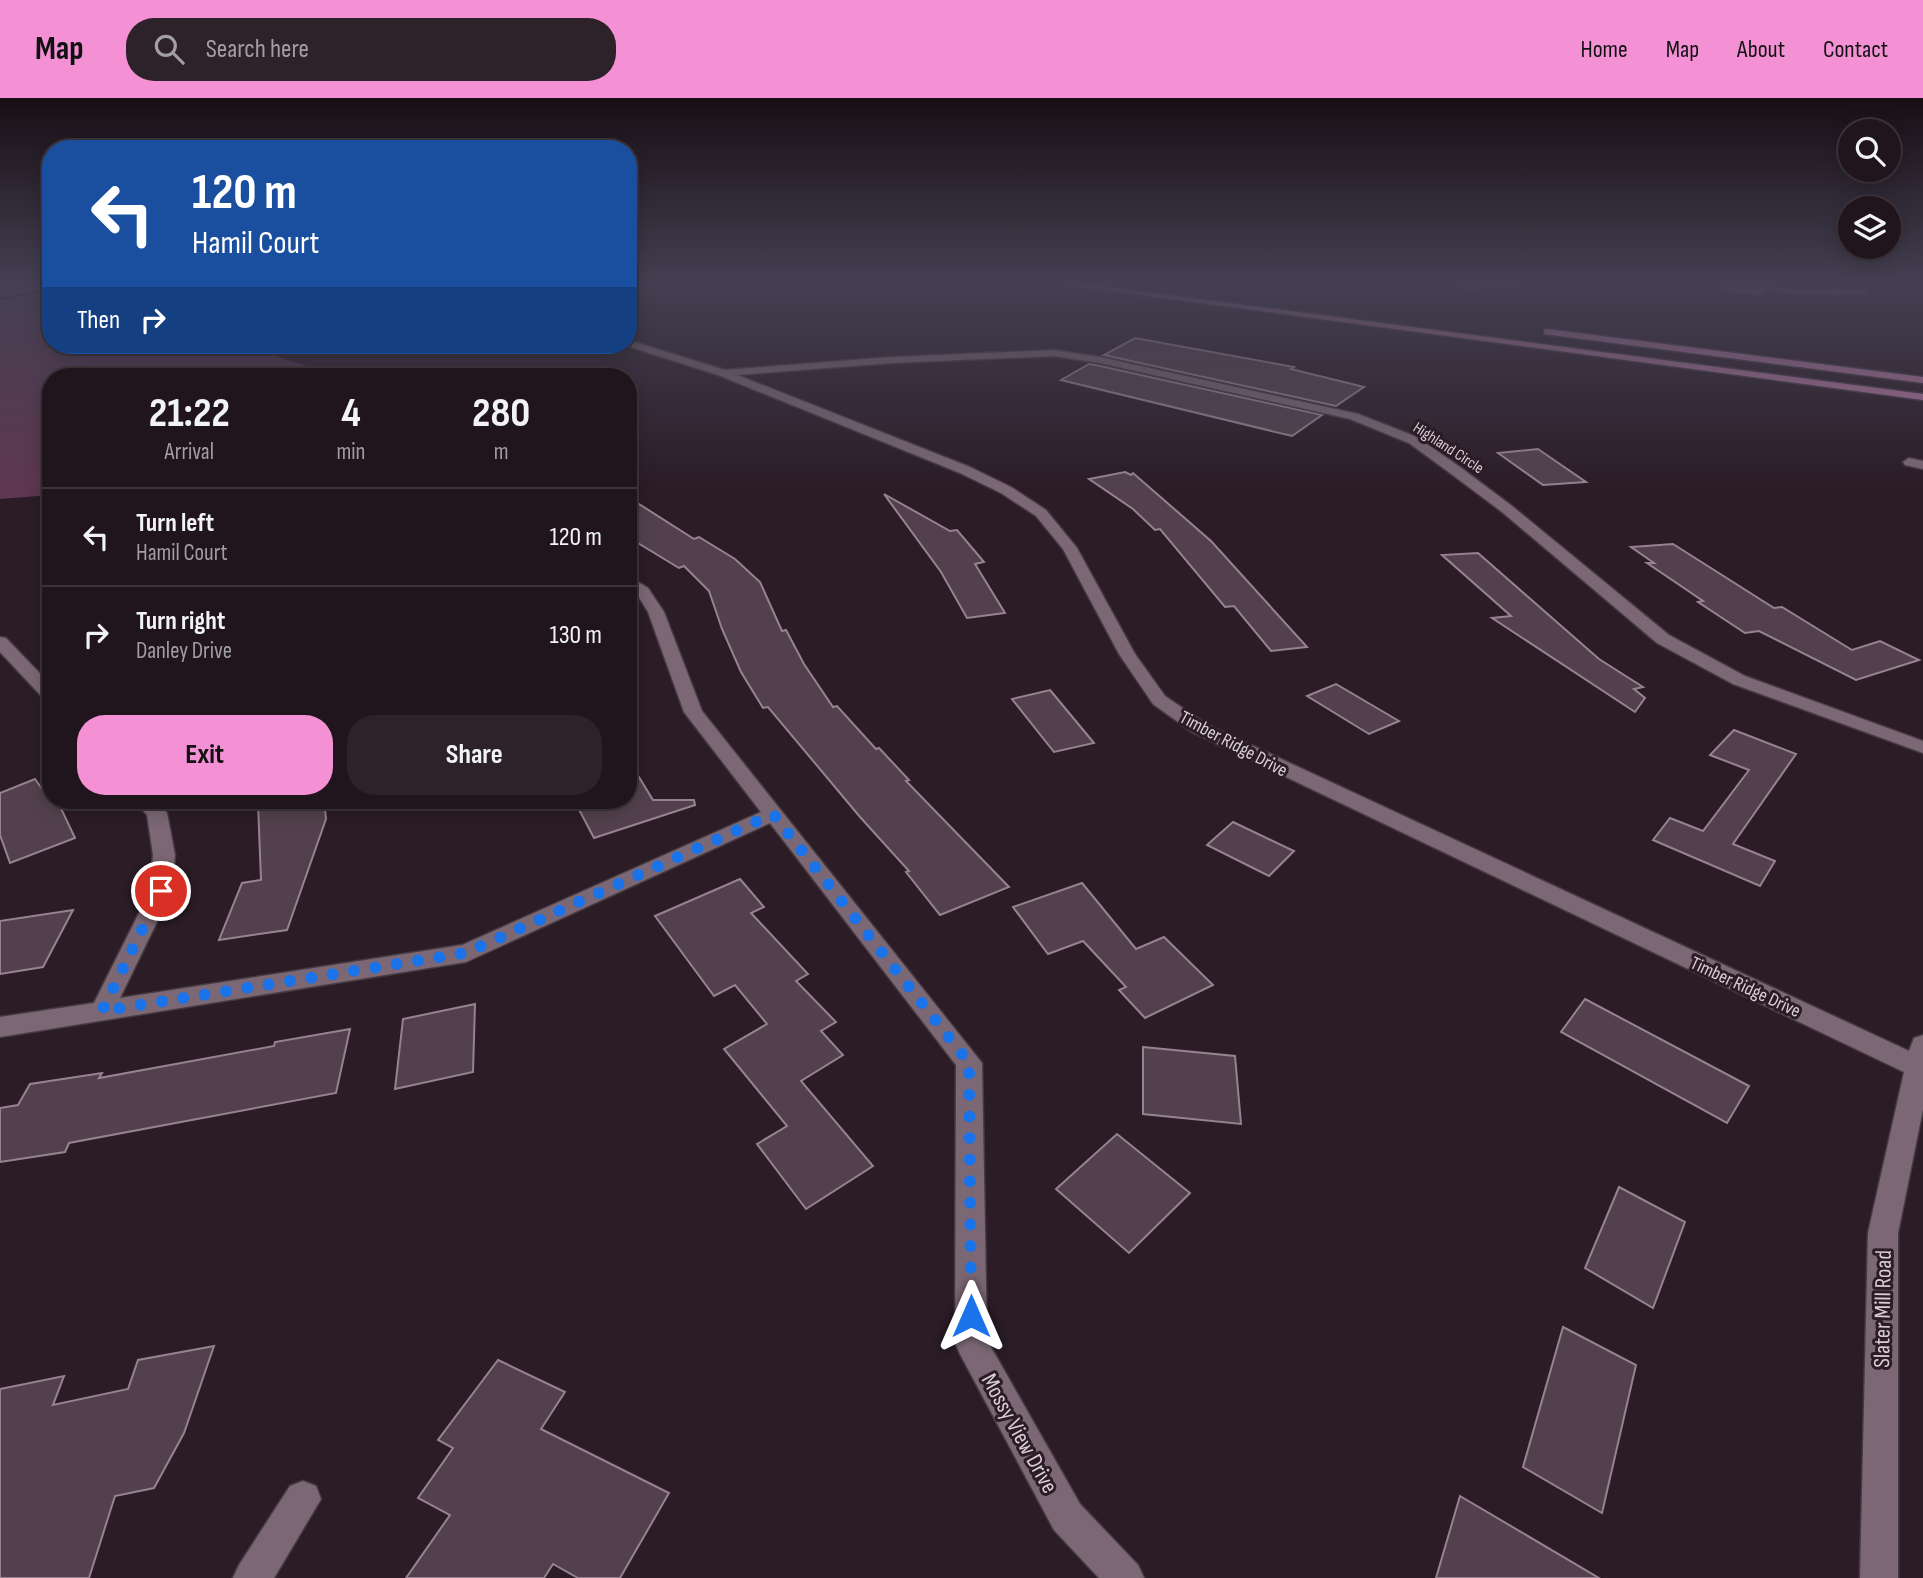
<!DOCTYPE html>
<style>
:root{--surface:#20151c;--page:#2d2229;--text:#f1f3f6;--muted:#a29fa3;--line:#3d343b;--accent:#f491d4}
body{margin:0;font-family:"Sofia Sans Condensed",sans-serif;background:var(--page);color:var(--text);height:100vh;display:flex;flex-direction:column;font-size:26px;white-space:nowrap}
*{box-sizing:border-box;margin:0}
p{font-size:23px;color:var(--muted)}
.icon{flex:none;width:38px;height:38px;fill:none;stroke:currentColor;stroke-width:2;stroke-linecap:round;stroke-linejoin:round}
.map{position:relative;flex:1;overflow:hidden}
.drawer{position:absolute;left:42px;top:270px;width:595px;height:441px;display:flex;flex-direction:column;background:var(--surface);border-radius:28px;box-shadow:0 4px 18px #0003,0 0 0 2px var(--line)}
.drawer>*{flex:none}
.banner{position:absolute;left:42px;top:42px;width:595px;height:214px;border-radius:28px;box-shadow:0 4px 18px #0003,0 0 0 2px var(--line);background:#1a4fa0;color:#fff;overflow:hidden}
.buttons{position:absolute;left:1838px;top:21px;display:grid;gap:14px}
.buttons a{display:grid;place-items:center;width:63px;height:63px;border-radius:50%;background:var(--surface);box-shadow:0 4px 18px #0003,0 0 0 2px var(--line);font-size:35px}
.pin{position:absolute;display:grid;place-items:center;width:60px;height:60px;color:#fff;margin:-30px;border:4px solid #fff;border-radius:50%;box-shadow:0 2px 7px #0007}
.me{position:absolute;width:77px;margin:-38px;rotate:0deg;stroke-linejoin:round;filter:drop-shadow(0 0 5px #0008)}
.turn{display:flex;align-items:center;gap:24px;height:147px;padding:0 35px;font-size:32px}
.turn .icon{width:91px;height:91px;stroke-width:2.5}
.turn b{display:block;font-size:49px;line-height:60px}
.then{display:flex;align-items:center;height:66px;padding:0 35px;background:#0003;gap:14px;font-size:26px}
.eta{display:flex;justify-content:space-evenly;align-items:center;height:119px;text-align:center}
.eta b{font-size:42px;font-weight:700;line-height:49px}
.action{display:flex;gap:14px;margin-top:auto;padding:14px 35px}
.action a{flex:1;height:80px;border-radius:28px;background:var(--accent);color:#111;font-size:28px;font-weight:700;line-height:80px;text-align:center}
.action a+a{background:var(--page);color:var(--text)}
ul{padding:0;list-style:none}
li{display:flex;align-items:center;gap:21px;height:98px;padding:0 35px;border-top:2px solid var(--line)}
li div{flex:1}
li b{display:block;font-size:26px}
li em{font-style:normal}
header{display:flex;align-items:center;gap:42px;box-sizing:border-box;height:98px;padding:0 35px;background:var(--accent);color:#111}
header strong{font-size:33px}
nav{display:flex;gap:38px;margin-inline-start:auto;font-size:24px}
.search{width:490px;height:63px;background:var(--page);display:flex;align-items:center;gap:18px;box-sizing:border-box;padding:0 24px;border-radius:28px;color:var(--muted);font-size:26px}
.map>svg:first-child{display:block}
.green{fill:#5e3751}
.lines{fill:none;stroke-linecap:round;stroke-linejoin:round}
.stream{fill:#27001d;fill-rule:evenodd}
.building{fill:#52414c;stroke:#978390;stroke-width:2}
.minor-casing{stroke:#463a42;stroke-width:3}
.highway-casing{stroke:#463a42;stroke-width:3}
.path{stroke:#60525c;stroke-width:2;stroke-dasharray:2.5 2;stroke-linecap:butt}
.minor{fill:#7b6874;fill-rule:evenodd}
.highway{fill:#b3779e;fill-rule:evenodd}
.route{stroke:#1a73e8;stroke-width:12;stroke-dasharray:0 21.6}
.labels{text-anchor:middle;stroke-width:6;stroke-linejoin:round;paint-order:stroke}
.far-street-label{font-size:16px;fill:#d9ced5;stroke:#2b1c26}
.street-label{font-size:19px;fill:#d9ced5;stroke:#2b1c26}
.near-street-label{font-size:23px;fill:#d9ced5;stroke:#2b1c26}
</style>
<header>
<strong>Map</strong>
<div class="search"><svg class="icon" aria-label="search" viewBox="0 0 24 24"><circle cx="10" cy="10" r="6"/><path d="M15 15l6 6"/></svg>Search here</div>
<nav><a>Home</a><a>Map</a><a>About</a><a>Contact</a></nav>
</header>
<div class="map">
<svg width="1923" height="1480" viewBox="0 0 1923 1480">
<rect width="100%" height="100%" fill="#2b1c26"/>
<polygon class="green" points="0,185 51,185 51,247 285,247 262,254 322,273 317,278 51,278 51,397 0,401"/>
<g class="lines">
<polygon class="stream" points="51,191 51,193 0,202 0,200"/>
</g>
<g class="building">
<polygon points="1135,240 1294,269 1291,271 1364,289 1336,308 1104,257"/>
<polygon points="1089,266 1100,268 1322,317 1292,338 1061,282"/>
<polygon points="1538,351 1586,384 1543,387 1498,355"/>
<polygon points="1125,374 1131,377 1133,375 1211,443 1307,549 1271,553 1234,508 1225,509 1160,431 1155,432 1133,411 1089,381"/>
<polygon points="884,396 950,433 957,432 984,464 975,466 1005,515 967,520 941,474"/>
<polygon points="628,399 694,441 699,439 735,461 760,484 782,533 786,532 804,566 833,609 837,608 876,651 879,650 909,682 906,683 1009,789 940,817 906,774 909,773 860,719 768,609 763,610 741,574 722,531 709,493 684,468 679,470 628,439"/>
<polygon points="1673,446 1774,510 1782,509 1852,552 1880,543 1919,562 1856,582 1759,533 1745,535 1698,504 1703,503 1647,465 1654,465 1631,449"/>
<polygon points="1478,455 1599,561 1643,589 1634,591 1645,600 1635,614 1492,520 1511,518 1442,457"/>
<polygon points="1336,586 1399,623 1369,636 1307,598"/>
<polygon points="1050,592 1094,645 1054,654 1012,601"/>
<polygon points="1734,632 1796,656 1733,746 1775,763 1760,788 1653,742 1670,720 1703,733 1749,672 1710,657"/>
<polygon points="628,661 653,702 694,702 695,707 594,740 574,702 628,702"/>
<polygon points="35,681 53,706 58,704 75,740 10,765 0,737 0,695"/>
<polygon points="274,702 324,702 326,721 287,832 219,842 242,785 261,782 258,706"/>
<polygon points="1233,724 1294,753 1269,778 1207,747"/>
<polygon points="740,781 764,809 751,815 808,876 796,883 836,924 821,933 843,957 801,983 873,1068 806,1111 757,1046 787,1028 724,951 767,926 735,887 714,898 655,818"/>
<polygon points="1082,785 1136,851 1164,839 1213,887 1145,920 1119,892 1126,889 1083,843 1048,856 1013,809"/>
<polygon points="73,812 43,869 0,876 0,823"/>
<polygon points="1585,901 1749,988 1727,1025 1561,934"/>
<polygon points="475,906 473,974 395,991 403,921"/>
<polygon points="350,931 336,995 69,1045 65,1054 0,1064 0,1010 18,1007 30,986 102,975 99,980 274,948 275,944"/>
<polygon points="1143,949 1235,958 1241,1026 1143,1016"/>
<polygon points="1117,1036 1190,1095 1129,1155 1056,1091"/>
<polygon points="1619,1089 1685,1124 1653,1210 1585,1170"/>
<polygon points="1563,1229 1636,1267 1602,1415 1523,1369"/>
<polygon points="214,1248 184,1335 154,1390 115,1398 89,1480 0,1480 0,1291 64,1278 53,1307 128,1291 138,1262"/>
<polygon points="498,1262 565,1294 541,1331 669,1395 620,1480 578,1480 553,1466 544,1480 406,1480 450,1417 418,1400 453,1350 438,1342"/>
<polygon points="1460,1398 1599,1480 1436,1480"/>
</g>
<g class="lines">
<defs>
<g id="minor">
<polygon points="1450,185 1523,185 1519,188 1469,191 1451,188"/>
<polygon points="1710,185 1761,191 1744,185 1806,192 1865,190 1869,193 1865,196 1806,197 1766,192 1763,197 1730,194"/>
<polygon points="628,242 725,272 892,259 1054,252 1100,259 1358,316 1417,339 1460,369 1512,408 1669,537 1745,578 1923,643 1923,655 1733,586 1657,545 1502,414 1450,375 1409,345 1350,321 1100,265 1054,258 892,265 737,277 970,369 1011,389 1046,412 1077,450 1135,556 1165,598 1206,626 1909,953 1914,940 1923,937 1923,1011 1898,1135 1898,1480 1860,1480 1868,1135 1904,974 1192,634 1153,606 1119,556 1063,451 1036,418 1001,395 960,375 718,277 624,247 628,247"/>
<polygon points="424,271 432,271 431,278 421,278"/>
<polygon points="1909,360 1923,363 1923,371 1905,367 1903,364"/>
<polygon points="628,478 648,490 664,514 702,613 982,965 987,1242 1080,1406 1138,1467 1144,1480 1099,1480 1054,1432 960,1256 955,1245 956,967 770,725 466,864 0,939 0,919 94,905 150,793 153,757 147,717 134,702 155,702 167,715 175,757 172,793 120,900 462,847 761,714 684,614 648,514 637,496 628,490"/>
<polygon points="0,539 6,540 51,587 51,603 45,602 0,554"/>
<polygon points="303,1383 316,1388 321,1401 274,1480 233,1480 239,1467 290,1388"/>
</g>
<g id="highway">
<polygon points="1053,185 1077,185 1923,296 1923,302"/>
<polygon points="1547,231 1923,279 1923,285 1544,236 1544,232"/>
</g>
</defs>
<use href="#minor" class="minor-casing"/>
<use href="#highway" class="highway-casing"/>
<polyline class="path" points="1899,185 1923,194"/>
<use href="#minor" class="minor"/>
<use href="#highway" class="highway"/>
</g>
<linearGradient id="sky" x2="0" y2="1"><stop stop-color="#180f15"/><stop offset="0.47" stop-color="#444052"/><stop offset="1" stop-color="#444052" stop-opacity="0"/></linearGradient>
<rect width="1923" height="392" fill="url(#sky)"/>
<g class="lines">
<polyline class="route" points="161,793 102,913 466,855 773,716 969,965 971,1218"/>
</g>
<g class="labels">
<g class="far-street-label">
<text transform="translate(1449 349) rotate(33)" y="6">Highland Circle</text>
</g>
<g class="street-label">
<text transform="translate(1234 645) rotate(28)" y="7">Timber Ridge Drive</text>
<text transform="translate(1746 888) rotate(25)" y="7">Timber Ridge Drive</text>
</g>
<g class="near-street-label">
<text transform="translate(1882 1211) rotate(-89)" y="8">Slater Mill Road</text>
<text transform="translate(1020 1335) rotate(61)" y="8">Mossy View Drive</text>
</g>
</g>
</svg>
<div class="buttons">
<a><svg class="icon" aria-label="search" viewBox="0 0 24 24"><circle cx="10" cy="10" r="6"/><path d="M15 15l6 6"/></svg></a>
<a><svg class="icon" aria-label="layers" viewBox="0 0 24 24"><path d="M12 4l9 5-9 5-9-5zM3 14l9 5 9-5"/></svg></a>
</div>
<div class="pin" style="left:161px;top:793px;background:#d93025"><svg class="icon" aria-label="arrive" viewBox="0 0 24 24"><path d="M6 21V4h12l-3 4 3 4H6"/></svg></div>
<svg class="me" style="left:971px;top:1218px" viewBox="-20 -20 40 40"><path d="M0-17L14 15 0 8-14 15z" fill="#1a73e8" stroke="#fff" stroke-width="4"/></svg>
<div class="banner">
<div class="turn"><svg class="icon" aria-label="left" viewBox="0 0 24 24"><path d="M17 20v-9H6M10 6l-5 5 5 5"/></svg><div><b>120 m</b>Hamil Court</div></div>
<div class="then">Then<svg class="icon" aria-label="right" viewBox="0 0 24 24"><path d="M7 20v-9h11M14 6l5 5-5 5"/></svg></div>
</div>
<section class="drawer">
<div class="eta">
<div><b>21:22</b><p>Arrival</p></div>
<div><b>4</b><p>min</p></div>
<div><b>280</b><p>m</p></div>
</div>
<ul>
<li><svg class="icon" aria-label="left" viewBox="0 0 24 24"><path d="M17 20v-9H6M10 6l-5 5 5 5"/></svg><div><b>Turn left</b><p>Hamil Court</p></div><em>120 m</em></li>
<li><svg class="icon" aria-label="right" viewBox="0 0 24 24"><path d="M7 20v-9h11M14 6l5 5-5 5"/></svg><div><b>Turn right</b><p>Danley Drive</p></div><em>130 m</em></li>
</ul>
<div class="action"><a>Exit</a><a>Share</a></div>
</section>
</div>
